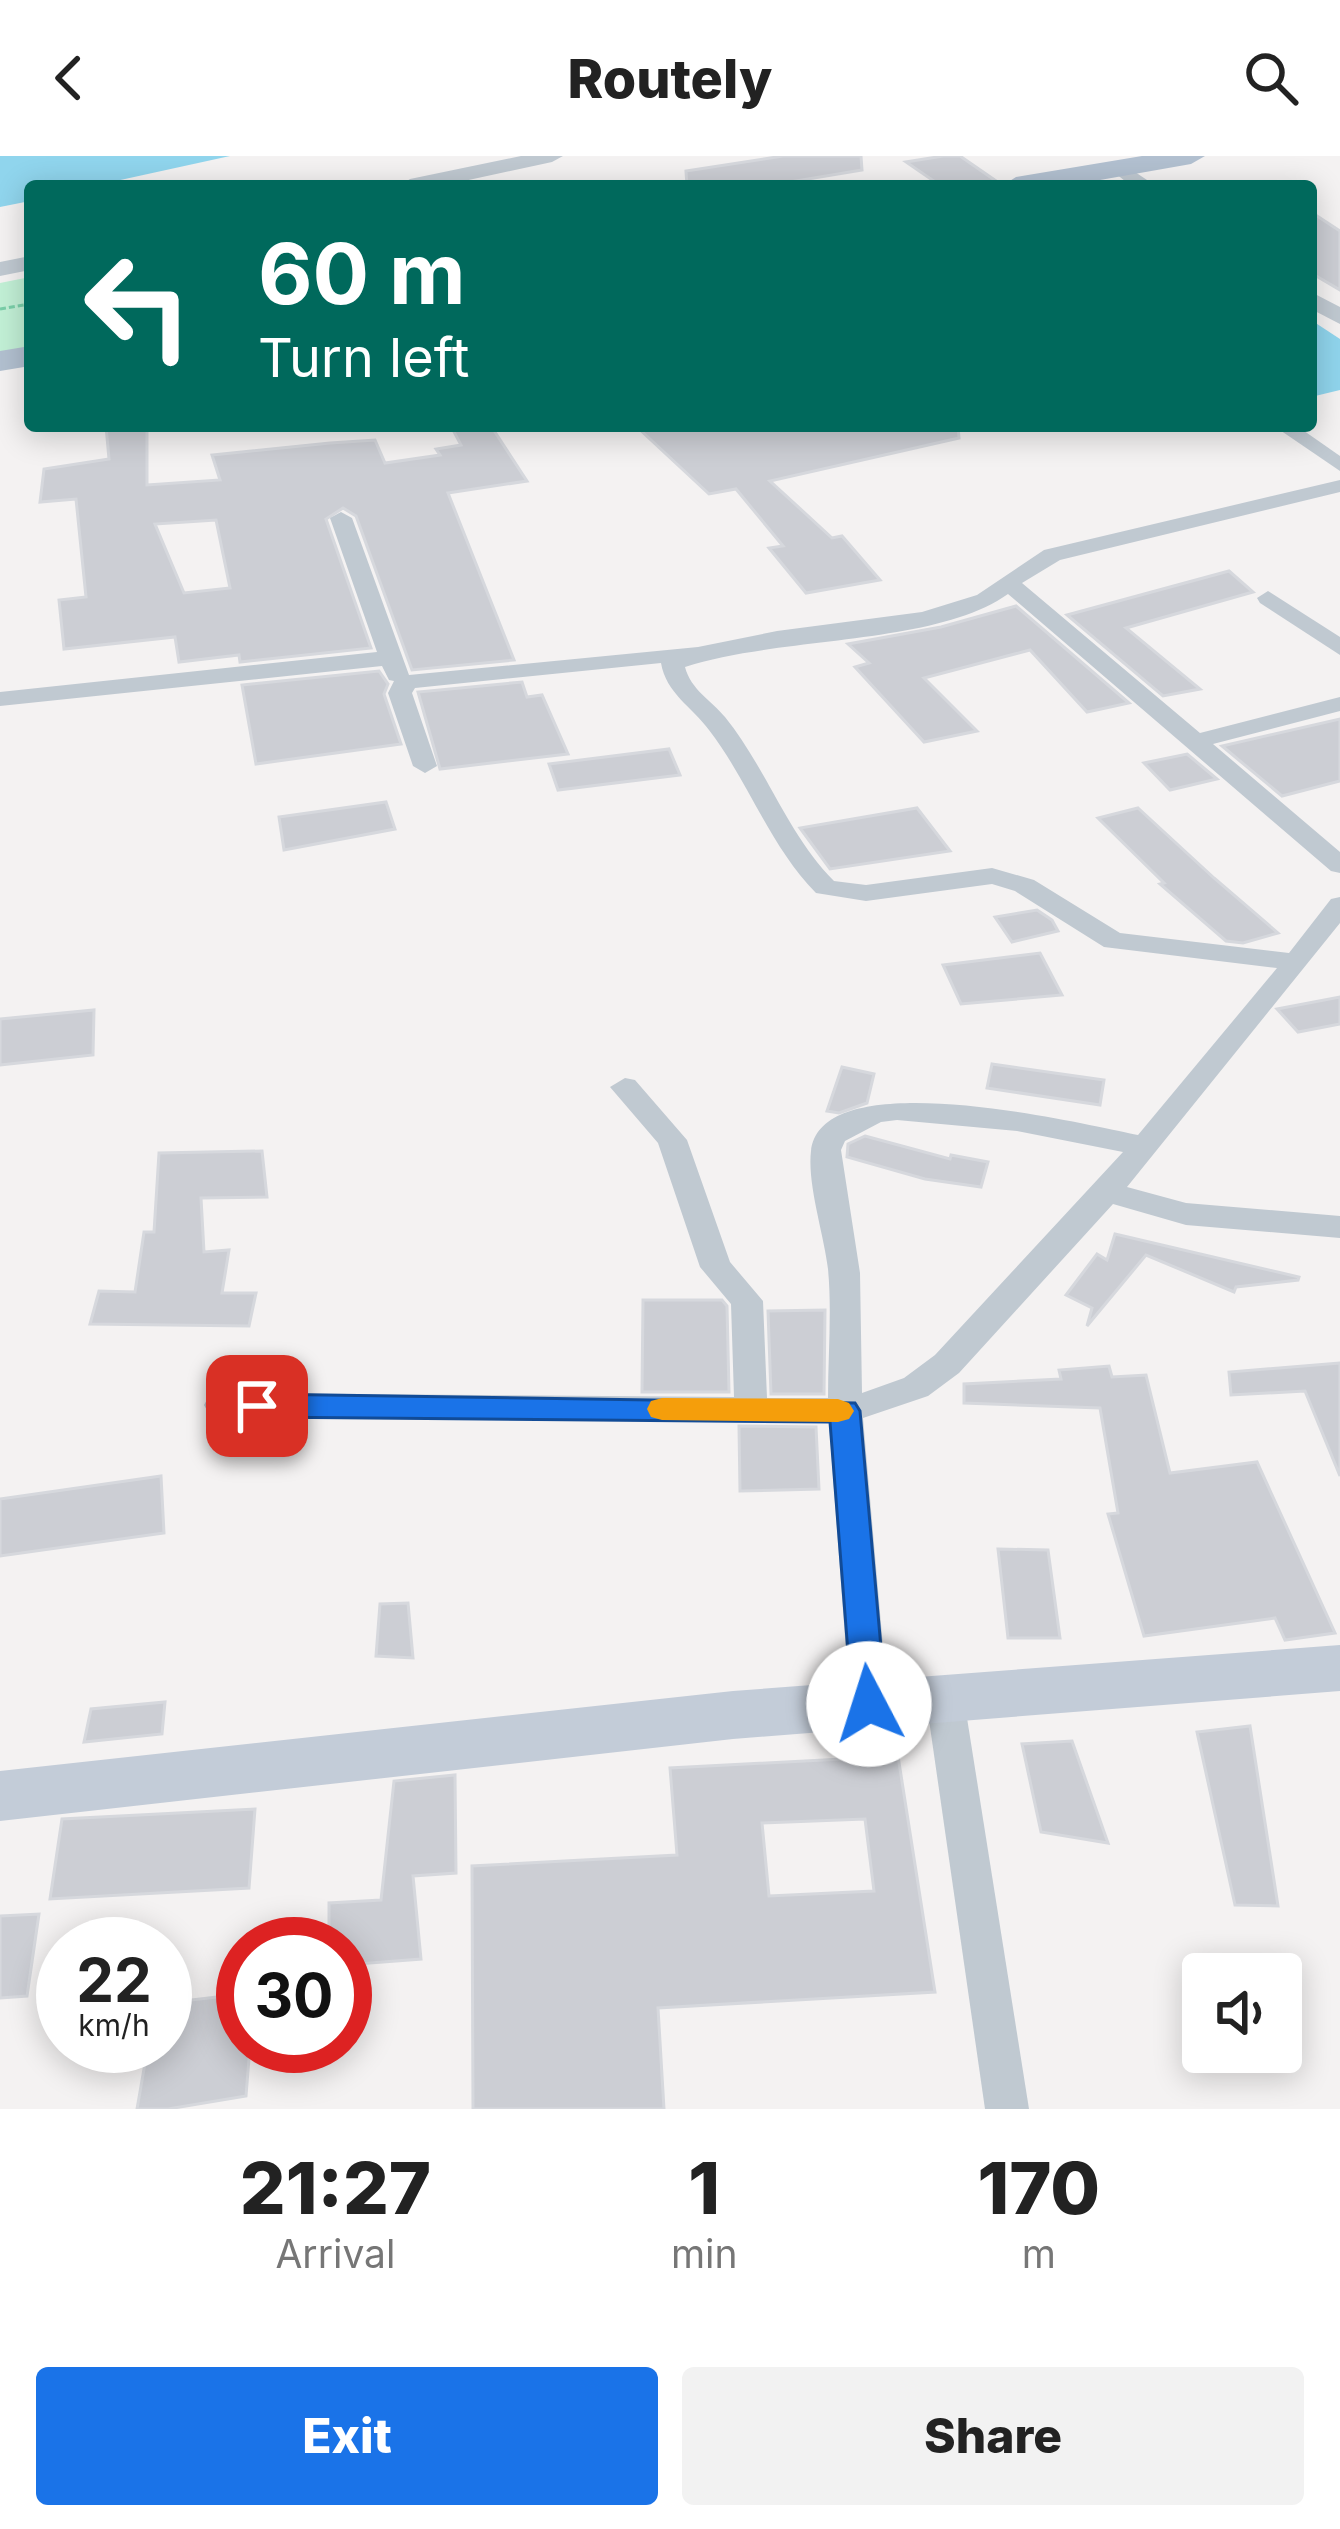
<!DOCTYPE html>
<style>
:root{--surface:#fff;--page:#f2f2f2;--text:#222;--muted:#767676;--accent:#1a73e8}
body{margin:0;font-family:Inter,sans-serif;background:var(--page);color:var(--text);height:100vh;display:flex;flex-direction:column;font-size:45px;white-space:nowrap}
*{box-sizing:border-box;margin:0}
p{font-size:39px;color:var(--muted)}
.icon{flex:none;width:66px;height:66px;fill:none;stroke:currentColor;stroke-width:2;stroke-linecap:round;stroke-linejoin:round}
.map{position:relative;height:1953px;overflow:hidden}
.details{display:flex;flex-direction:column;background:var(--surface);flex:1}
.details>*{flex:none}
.hud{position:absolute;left:24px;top:24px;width:1293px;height:252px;border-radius:12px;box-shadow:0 6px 30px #0003;background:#00695c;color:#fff;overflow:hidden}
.fabs{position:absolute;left:1182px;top:1797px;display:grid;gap:24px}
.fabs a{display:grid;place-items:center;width:120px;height:120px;border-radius:12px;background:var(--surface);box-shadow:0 6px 30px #0003;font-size:60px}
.speed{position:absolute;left:36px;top:1761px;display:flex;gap:24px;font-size:60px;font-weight:700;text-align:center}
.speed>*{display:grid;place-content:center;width:156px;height:156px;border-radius:50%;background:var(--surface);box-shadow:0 6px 30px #0003;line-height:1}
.speed small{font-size:30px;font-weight:400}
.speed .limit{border:18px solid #d22;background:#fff;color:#111}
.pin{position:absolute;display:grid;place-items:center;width:102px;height:102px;color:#fff;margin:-51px;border-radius:24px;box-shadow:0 6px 18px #0006}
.me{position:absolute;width:132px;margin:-66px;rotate:355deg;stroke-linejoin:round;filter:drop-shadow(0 0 9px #0008)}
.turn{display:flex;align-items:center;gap:42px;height:252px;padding:0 36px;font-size:54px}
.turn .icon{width:156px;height:156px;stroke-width:2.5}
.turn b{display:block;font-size:84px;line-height:102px}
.eta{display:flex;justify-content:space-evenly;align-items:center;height:204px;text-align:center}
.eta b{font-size:72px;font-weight:800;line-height:84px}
.primary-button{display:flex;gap:24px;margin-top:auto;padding:24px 36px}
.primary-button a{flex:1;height:138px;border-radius:12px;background:var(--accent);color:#fff;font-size:48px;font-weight:800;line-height:138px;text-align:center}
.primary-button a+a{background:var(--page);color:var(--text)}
header{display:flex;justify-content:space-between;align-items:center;height:156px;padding:0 36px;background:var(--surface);font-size:54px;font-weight:800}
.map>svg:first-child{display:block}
.green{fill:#c2f0d6}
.water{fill:#90d5ed}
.building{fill:#ccced4;stroke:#d6d8dd;stroke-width:3;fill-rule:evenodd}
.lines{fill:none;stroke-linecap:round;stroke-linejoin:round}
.path{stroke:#7acfa9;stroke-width:3;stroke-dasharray:6 3;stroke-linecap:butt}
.minor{fill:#c0c9d1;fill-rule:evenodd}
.tertiary{fill:#c0c9d1;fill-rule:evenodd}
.secondary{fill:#c3ccd8;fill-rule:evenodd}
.primary{fill:#b2c0d0;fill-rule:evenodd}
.route{fill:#1a73e8;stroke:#114b97;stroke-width:3}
.slow{fill:#f59e0b}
</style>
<header><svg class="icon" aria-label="back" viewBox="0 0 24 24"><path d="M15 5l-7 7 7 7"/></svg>Routely<svg class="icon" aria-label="search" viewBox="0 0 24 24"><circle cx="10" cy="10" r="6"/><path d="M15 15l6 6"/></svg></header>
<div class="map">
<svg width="1340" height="1953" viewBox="0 0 1340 1953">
<rect width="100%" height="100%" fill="#f4f2f2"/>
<polygon class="green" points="30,121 30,191 0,196 0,127"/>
<g class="water">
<polygon points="0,0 230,0 93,30 30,30 30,45 0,51"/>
<polygon points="1311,164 1340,183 1340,234 1311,241"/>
</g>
<g class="building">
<polygon points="783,0 861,0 862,14 766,30 687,30 686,15"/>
<polygon points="943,0 960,0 996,25 941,30 906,6"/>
<polygon points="1311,56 1340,75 1340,134 1311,117"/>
<path d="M106,270H147V329L220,324L212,299L330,287L375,284L385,307L440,299L436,293L461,289L451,270H491L527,325L448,337L514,504L412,514L356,360L343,352L326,363L371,492L240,506L239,499L179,506L175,481L64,493L59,444L86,441L76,343L40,346L44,313L109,303ZM216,364L230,432L184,437L155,368Z"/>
<polygon points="636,270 958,270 959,282 770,325 832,382 842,380 880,424 806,437 769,392 783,390 736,333 709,338"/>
<polygon points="1229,415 1253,436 1126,472 1200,533 1163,540 1067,459"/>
<polygon points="1016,450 1129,547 1087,556 1030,494 924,522 977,575 924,586 855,511 869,507 848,488 941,471"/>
<polygon points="379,515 388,528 384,538 401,588 256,608 242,529"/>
<polygon points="522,526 527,541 542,539 568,598 440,613 418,536"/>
<polygon points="1340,563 1340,625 1282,640 1222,590"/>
<polygon points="669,593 680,619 558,634 549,608"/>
<polygon points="1187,598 1217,623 1170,634 1144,607"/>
<polygon points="386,646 395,673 284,694 279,661"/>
<polygon points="917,652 950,695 830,713 800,672"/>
<polygon points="1138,652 1214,722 1278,777 1243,787 1226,785 1160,728 1164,727 1098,662"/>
<polygon points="1037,754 1052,764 1058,775 1012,786 995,761"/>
<polygon points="1040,797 1062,839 961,848 943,809"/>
<polygon points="1340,841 1340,868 1298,876 1277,853"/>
<polygon points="94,854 93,899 0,909 0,863"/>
<polygon points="992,908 1104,924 1100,949 987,932"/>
<polygon points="842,911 874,918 867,947 839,957 827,955"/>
<polygon points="865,980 950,1003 951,999 988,1006 981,1031 925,1023 847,1001 848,988"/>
<polygon points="262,995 267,1041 201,1042 204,1096 229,1094 222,1137 256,1137 249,1170 90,1168 99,1135 135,1136 144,1076 154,1076 159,997"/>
<polygon points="1115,1078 1299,1121 1298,1124 1236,1131 1234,1136 1146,1099 1087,1170 1092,1152 1066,1139 1097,1098 1107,1104"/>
<polygon points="643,1144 722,1144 727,1150 729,1236 642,1236"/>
<polygon points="825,1154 824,1238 771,1238 768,1155"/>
<polygon points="1340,1207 1340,1320 1305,1235 1231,1239 1229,1216"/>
<polygon points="1109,1210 1112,1221 1146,1219 1170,1317 1257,1306 1335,1477 1285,1484 1275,1462 1144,1480 1108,1358 1118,1357 1100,1252 964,1247 964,1228 1061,1223 1059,1214"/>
<polygon points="739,1270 816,1271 819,1333 740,1335"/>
<polygon points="161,1320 164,1377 0,1400 0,1343"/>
<polygon points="998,1393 1048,1394 1060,1482 1008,1482"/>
<polygon points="408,1447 413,1502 376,1500 380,1448"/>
<polygon points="165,1546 162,1578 84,1586 91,1553"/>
<polygon points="1250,1570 1278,1750 1235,1749 1197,1576"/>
<polygon points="1072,1585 1108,1687 1041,1676 1022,1588"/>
<path d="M898,1600L935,1836L658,1852L664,1953H473L472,1710L677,1699L670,1612ZM865,1663L874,1735L769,1740L762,1667Z"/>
<polygon points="455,1619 456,1717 413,1720 421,1803 345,1809 345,1788 329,1788 329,1747 381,1744 394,1625"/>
<polygon points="255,1653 249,1732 50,1743 62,1663"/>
<polygon points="39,1758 27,1840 0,1842 0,1760"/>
<polygon points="243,1838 243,1890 250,1890 246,1940 168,1953 137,1953 148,1890 165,1890 165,1847"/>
</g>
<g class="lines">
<polyline class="path" points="0,153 30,148"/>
<g class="minor">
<polygon points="1274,270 1297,270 1340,300 1340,315"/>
<path d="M1340,324V336L1060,404L1022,427L1200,577L1340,541V555L1213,588L1340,696V717L1331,715L1008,438C935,490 778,480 685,511C691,534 711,544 725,561C767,613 787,678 834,725L866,729L992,712L1034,724L1120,777L1289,797L1331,743L1340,741V767L1127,1031L1186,1047L1340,1060V1082L1186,1069L1113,1048L959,1217L928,1240L863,1262L888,1548L882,1559L869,1564L856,1559L850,1548L829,1267L209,1258L204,1249L209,1240L221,1237L734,1241L731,1148L700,1111L658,987L610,931L625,922L635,924L687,984L730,1106L763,1145L767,1242H828C828,1200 832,1155 828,1113C824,1079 807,1028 811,995C821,904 1083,968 1138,979L1277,812L1104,791L1015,735L992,728L866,745L816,737C769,689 749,626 709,574C692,551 666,537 661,507L415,532L412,537L437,610L425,617L413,610L388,537L394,525L389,524L382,510L0,550V536L377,496L330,362L341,356L352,362L409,519L698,491L777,475L922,456L977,439L1044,394ZM897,964L1017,975L1123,996L935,1199L904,1222L862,1237L860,1117L841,994L845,985L881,966Z"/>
<polygon points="1268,435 1340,481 1340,499 1260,447 1257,442"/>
<polygon points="945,1527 958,1532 964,1543 1029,1953 985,1953 926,1543 932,1532"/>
</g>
<g class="tertiary">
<polygon points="521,0 563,0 552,6 441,30 399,30 410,23"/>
<polygon points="1120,6 1156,30 1131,30 1109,12"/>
<polygon points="30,100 30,114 0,120 0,106"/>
<polygon points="1311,136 1340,151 1340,168 1311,153"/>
</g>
<polygon class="secondary" points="1340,1489 1340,1535 733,1583 0,1665 0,1615 733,1535"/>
<g class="primary">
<polygon points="1142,0 1205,0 1191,8 1066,30 1002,30 1016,21"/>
<polygon points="30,190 30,210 0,215 0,195"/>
</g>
</g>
<polygon class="route" points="257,1238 855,1247 860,1255 886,1548 881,1558 869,1563 857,1558 852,1548 830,1266 257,1261 246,1258 242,1250 246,1242"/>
<polygon class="slow" points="662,1242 838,1243 849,1247 854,1255 849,1263 838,1266 662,1264 651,1261 647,1253 651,1245"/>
</svg>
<div class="fabs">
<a><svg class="icon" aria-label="sound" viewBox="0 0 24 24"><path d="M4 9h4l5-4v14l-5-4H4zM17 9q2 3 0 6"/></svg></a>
</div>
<div class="speed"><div>22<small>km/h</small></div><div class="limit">30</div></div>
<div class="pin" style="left:257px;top:1250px;background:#d93025"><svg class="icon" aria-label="arrive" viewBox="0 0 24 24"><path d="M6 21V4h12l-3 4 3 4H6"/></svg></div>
<svg class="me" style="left:869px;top:1548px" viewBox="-20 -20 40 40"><circle r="19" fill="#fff"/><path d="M0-13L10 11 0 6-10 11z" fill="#1a73e8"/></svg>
<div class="hud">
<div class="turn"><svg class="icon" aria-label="left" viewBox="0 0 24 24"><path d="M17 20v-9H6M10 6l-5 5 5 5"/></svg><div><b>60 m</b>Turn left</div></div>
</div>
</div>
<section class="details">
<div class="eta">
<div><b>21:27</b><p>Arrival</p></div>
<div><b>1</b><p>min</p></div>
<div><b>170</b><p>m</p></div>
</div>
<div class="primary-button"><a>Exit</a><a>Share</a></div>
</section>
